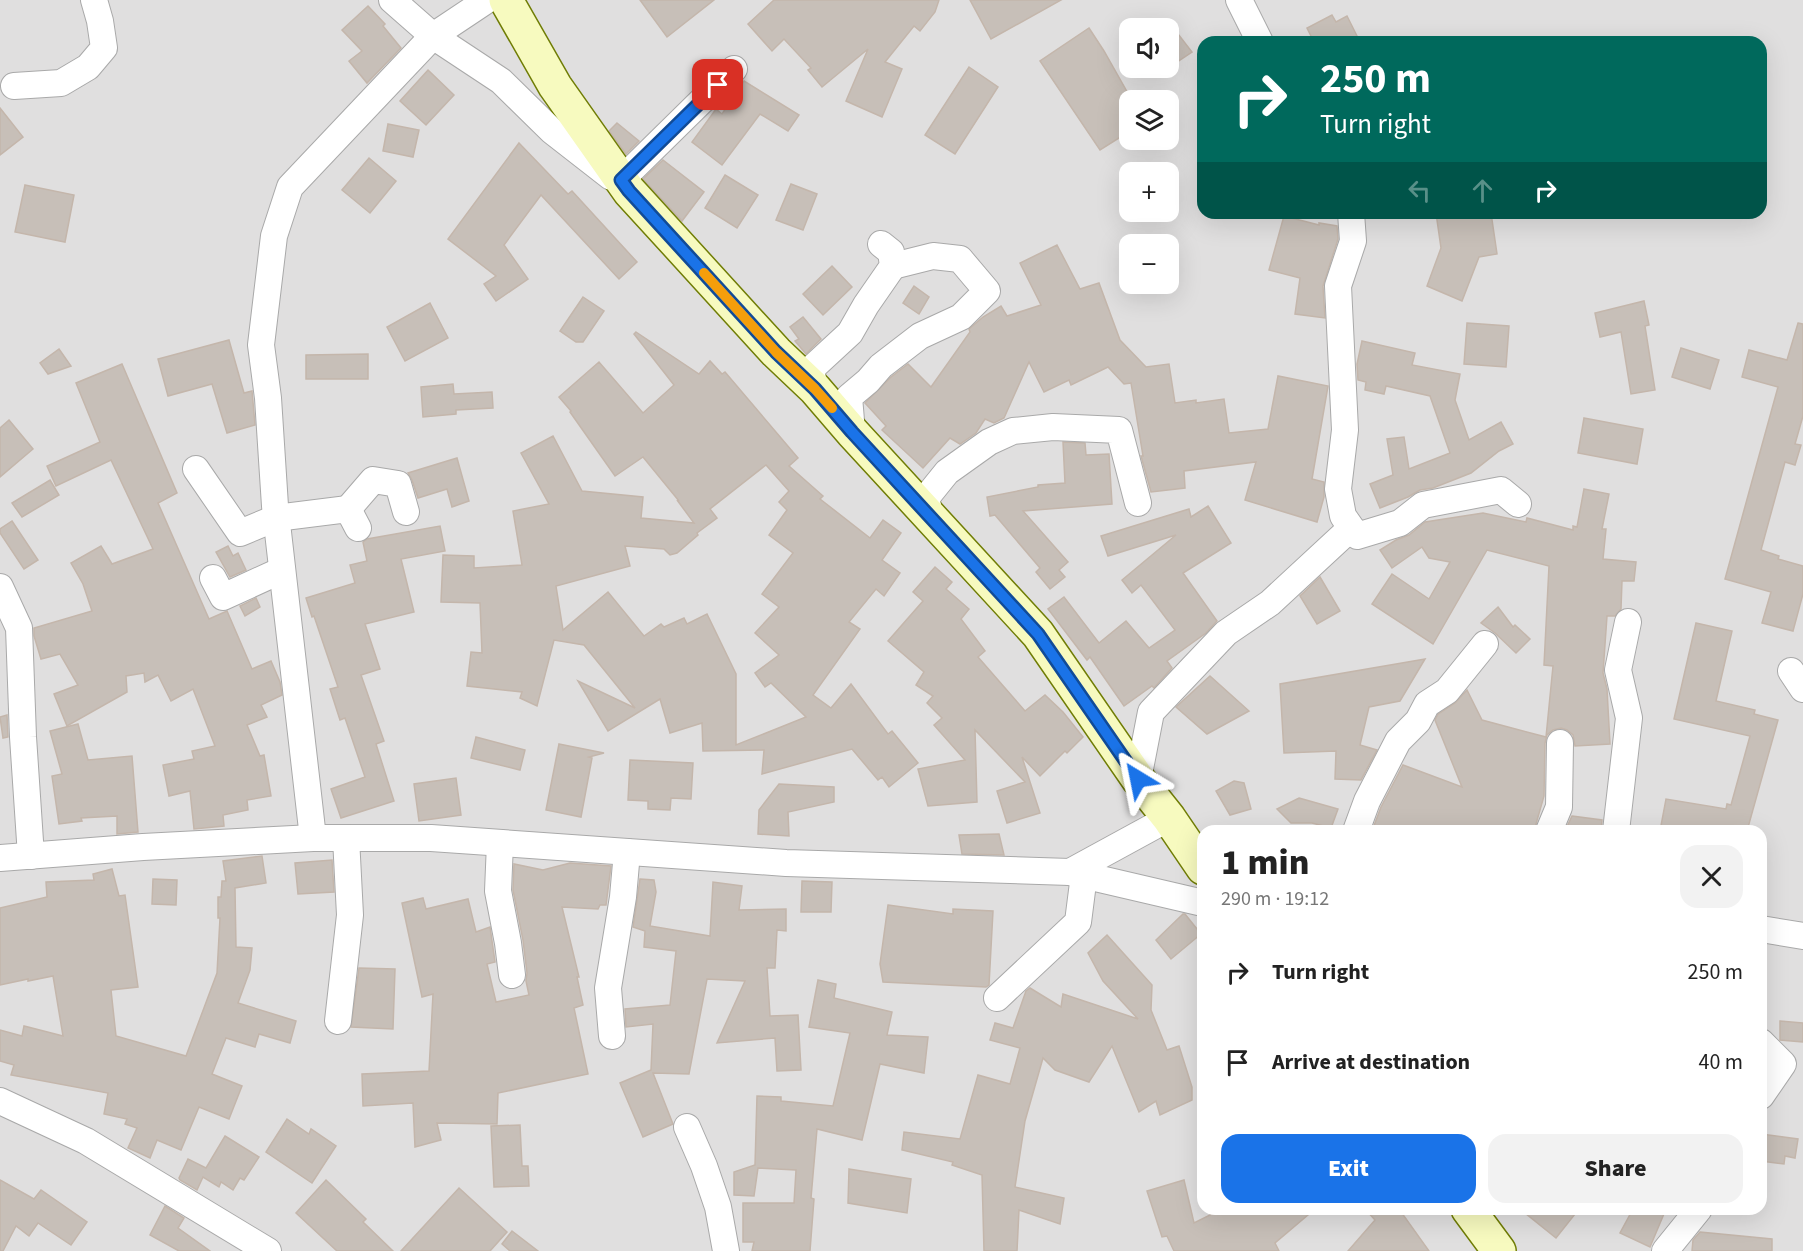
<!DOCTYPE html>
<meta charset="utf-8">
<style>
:root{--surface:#fff;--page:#f2f2f2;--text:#222;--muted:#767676;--accent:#1a73e8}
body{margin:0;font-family:"Source Sans 3",sans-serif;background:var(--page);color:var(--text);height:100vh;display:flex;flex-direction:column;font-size:22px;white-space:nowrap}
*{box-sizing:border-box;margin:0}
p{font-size:20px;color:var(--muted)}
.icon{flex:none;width:33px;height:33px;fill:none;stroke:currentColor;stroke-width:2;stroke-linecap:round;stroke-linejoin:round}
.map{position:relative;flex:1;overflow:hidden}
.sheet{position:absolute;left:1197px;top:825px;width:570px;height:390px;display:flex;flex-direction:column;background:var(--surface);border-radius:18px;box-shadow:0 6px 24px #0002}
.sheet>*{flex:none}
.hud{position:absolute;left:1197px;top:36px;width:570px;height:183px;border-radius:18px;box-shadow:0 6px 24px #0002;background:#00695c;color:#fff;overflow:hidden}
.fabs{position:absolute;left:1119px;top:18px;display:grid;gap:12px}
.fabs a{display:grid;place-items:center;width:60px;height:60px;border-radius:12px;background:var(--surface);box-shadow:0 6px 24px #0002;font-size:30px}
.pin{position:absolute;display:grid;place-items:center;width:51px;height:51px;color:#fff;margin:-26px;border-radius:12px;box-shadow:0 3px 9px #0006}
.me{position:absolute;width:66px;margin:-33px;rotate:325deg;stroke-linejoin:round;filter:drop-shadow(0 0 4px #0008)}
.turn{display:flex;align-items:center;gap:21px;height:126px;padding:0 24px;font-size:27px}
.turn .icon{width:78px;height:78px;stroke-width:2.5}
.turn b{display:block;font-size:42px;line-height:51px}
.lanes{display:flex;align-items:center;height:57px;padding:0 24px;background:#0003;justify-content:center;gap:30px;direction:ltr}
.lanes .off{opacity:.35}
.round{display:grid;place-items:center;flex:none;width:63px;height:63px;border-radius:18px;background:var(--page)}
.head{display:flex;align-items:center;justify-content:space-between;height:102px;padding:0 24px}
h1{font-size:36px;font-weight:800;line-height:45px}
.button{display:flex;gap:12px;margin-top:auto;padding:12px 24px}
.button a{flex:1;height:69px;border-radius:18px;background:var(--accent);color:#fff;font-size:24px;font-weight:800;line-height:69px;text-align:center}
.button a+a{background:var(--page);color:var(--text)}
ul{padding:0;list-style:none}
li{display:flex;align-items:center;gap:18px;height:90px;padding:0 24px}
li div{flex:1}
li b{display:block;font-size:22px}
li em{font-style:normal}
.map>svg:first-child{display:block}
.residential{fill:#e0dfdf;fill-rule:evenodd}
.building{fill:#c7bfb8;stroke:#c4b6ab;stroke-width:1.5;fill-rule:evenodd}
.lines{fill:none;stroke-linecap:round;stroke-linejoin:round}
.minor-casing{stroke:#a9a9a9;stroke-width:28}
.secondary-casing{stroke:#707d05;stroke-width:36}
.minor{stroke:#fff;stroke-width:26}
.secondary{stroke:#f7fabf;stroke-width:33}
.route-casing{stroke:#114b97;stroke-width:15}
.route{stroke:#1a73e8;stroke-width:10}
.slow{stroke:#f59e0b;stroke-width:10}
</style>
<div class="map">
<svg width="1803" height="1251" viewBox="0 0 1803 1251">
<rect width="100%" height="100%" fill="#f2efe9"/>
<path class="residential" d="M0,0H1803V1251H0ZM1130,28H1168V68H1130ZM1203,42H1761V213H1203ZM1130,100H1168V140H1130ZM1130,172H1168V212H1130ZM1130,244H1168V284H1130ZM1203,831H1761V1209H1203Z"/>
<g class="building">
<polygon points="640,0 714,0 667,37"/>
<polygon points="774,0 939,0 935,12 920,31 914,26 885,62 902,69 882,117 846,101 868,49 822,87 808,70 811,68 784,39 772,51 748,24"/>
<polygon points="970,0 1061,0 991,39"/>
<polygon points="368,6 385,24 383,26 401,48 367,83 349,61 362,51 342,30"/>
<polygon points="1332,15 1336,22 1347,16 1360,42 1314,42 1307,28"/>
<polygon points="1168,21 1192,52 1168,68"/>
<polygon points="1089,28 1104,51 1130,97 1130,131 1100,150 1040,61"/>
<polygon points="969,67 998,87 955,154 925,135"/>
<polygon points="428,70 454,95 426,125 400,101"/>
<polygon points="744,81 799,115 788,131 760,114 722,165 692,142 716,109 722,114"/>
<polygon points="0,108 23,137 0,155"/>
<polygon points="617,123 639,141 626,154 609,131"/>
<polygon points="388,124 419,130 413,157 383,151"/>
<polygon points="519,143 568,194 572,191 637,262 619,279 541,195 504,245 528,279 496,301 484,284 496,276 448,239"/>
<polygon points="369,158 396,181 370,213 342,190"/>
<polygon points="663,160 704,192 682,221 643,179"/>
<polygon points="725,175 758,195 737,228 705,208"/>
<polygon points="791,184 817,194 803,230 776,220"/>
<polygon points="25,185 74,195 65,242 15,232"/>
<polygon points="1436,213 1491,213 1497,254 1479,257 1462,301 1427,286 1441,248"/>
<polygon points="1284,216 1319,225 1319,223 1337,226 1338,239 1323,286 1325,318 1295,314 1300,278 1269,270"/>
<polygon points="1057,245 1080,289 1099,283 1120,340 1146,367 1169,364 1175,403 1196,400 1196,403 1224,399 1229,433 1268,429 1278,376 1328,386 1312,479 1324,482 1324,497 1317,522 1245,500 1256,462 1184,471 1185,488 1151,492 1141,456 1143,456 1131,383 1124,384 1108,367 1071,385 1069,380 1044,392 1029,362 1004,418 994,423 985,419 976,433 960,444 950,438 923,468 882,430 886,426 865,403 891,377 908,364 931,387 970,332 969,329 983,317 1001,306 1007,316 1041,305 1020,263"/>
<polygon points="832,266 852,287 823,315 803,294"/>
<polygon points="914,286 929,297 919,314 903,303"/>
<polygon points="583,297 604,311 583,342 576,342 560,331"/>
<polygon points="1644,301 1649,325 1645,326 1655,390 1631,394 1621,332 1600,337 1595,313"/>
<polygon points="430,303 448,338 405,361 387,327"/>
<polygon points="803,317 821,339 806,354 795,341 799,339 790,327"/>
<polygon points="1467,323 1509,326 1506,367 1464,364"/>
<polygon points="1798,323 1803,324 1803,416 1795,444 1801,445 1795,465 1785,462 1761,550 1779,556 1778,559 1803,566 1803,594 1793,631 1762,623 1771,592 1725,579 1778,387 1742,377 1749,350 1787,360"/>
<path d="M636,332L699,374L710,361L722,374L725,372L798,458L789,466L823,496L820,499L870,538L883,520L901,533L882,560L900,573L884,596L876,589L849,622L860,629L813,695L831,708L851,684L888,734L892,731L918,763L889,787L882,777L878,780L852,749L762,774L764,750L703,751L702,723L670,733L660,699L608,731L578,681L635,708L584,645L554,640L537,706L520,698L522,692L467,686L471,652L482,653L480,603L441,602L443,555L474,556V568L522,565L513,511L549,504L521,453L553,436L582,491L643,497L641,518L694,523L677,500L679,501L643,457L615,476L570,412L571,411L559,397L599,362L643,413L674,385L634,334ZM766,465L789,491L779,502L787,510L769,535L793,553L762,594L779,607L755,633L779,655L755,673L765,687L771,683L806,717L736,745V674L707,614L687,624L684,618L664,627L661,624L644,636L608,592L563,630L556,586L630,566L625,546L664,549L670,555L677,553L698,535L697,533L717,518L710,509Z"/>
<polygon points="229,340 244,393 252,391 255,425 227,433 212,384 168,396 158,359"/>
<polygon points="1362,341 1415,353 1412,365 1460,374 1455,400 1469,440 1501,422 1513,444 1499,451 1471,473 1433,488 1420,490 1408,497 1380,508 1370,484 1393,475 1387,439 1404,437 1409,469 1450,453 1430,396 1386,386 1384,394 1365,390 1366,382 1358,380 1357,364"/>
<polygon points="1681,348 1719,360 1710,389 1672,377"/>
<polygon points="59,349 71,366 48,374 40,363"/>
<polygon points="368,354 368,379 306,379 306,355"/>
<polygon points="122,364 177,493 158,503 209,619 227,611 252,669 271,661 280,682 282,695 261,705 267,717 247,725 260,756 264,755 271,796 247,800 248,810 223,815 224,826 194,829 190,791 169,796 163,765 194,759 192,751 215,746 193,689 171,701 158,675 145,682 144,673 126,676 127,692 67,726 54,694 78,685 60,654 41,659 34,636 34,628 92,611 83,584 71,563 101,546 112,564 153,549 111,460 56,486 47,466 100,442 76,383"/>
<polygon points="453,384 454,394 492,392 493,408 456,410 456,414 423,417 421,387"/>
<polygon points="1584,418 1643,429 1637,464 1578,453"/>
<polygon points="9,420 33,449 0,477 0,428"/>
<polygon points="1063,442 1085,443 1086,455 1109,454 1112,504 1023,511 1068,562 1059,570 1065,577 1050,589 1036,572 1040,568 995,515 990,516 987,497 1038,487 1038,485 1065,483"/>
<polygon points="457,458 469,501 452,507 447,489 418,498 412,480 408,473"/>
<polygon points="50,480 59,495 22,517 12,503"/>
<polygon points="1584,489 1609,494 1602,529 1606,529 1603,559 1636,562 1634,581 1622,581 1621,609 1615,616 1607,616 1603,673 1607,689 1610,744 1575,746 1573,735 1567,730 1561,728 1553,730 1547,735 1545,743 1544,796 1534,831 1372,831 1381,807 1403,765 1462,787 1435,720 1438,714 1455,703 1467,690 1482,720 1546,737 1553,666 1544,665 1549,566 1487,550 1433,644 1372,604 1392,574 1429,599 1450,562 1429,558 1422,547 1392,568 1380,550 1396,540 1409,535 1425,522 1483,513 1526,522 1527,518 1573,530 1573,526 1577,527"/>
<polygon points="1208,506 1231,543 1183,573 1217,621 1206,633 1167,661 1172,668 1154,688 1152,686 1124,706 1090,657 1087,660 1048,609 1064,597 1099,643 1126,621 1149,648 1175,630 1141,585 1132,593 1122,580 1176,535 1108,556 1101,536 1189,509 1191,517"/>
<polygon points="12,521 38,560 24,569 0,533 0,529"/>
<polygon points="440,526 445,551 401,559 414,612 365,624 380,669 361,675 384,741 376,744 394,801 341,818 331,789 365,777 345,718 340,720 330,689 338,687 314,616 312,617 306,598 355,583 350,565 367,561 363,542 367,539"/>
<polygon points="228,546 233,556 238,553 246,570 230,577 216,552"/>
<polygon points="935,567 952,582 946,589 969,609 961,619 985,651 978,657 1025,711 1045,695 1063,712 1083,737 1067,753 1065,751 1040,776 1022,757 1040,813 1007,823 997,791 1025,782 975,730 977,802 928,806 918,769 965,760 934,725 942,718 927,703 933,696 916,685 924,672 888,641 923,601 913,592"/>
<polygon points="1320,577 1340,611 1317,624 1300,596"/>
<polygon points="256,598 260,607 245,616 240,606"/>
<polygon points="1498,607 1513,627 1515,625 1530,639 1516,653 1495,633 1481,623"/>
<polygon points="1696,623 1732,631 1716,701 1755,710 1754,714 1778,720 1747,831 1660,831 1666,799 1726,809 1727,804 1731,805 1750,736 1674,719"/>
<polygon points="1425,659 1400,701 1369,707 1360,745 1377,750 1361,780 1335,779 1336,751 1284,753 1280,684"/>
<polygon points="1210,676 1249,711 1207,734 1176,707"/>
<polygon points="7,715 8,737 3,738 0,717"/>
<polygon points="78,724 88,760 132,756 138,832 117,834 117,816 81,818 82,821 59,824 52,776 62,774 50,731"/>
<polygon points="476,737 525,750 520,770 471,758"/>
<polygon points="559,744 604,753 589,757 592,758 581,817 546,810"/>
<polygon points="630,760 693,763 691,799 671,798 670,810 648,809 648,801 628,800"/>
<polygon points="456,778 461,815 419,821 414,784"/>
<polygon points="1234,781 1244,783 1251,809 1230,815 1216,791"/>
<polygon points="779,784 834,787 834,802 788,812 789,836 758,834 759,810"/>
<polygon points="1299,798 1338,809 1331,828 1312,823 1291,823 1277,809"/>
<polygon points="1572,816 1602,820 1601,831 1565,831"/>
<polygon points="999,834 1004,855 962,854 959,835"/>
<polygon points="262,856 266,883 235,888 236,947 252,948 250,970 238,1003 296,1021 290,1043 259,1034 255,1047 226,1038 212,1074 242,1086 229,1119 199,1107 181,1150 157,1140 150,1158 128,1148 137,1128 125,1124 127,1119 104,1114 108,1093 11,1075 14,1065 0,1061 0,1030 22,1036 24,1026 63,1036 53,976 28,981 28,979 0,985 0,908 47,897 46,882 94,880 93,874 112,869 119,896 125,895 138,987 111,990 116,1036 186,1056 217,973 220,918 218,918 218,897 221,897 222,881 226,881 223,861"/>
<polygon points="332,860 334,892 298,894 295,863"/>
<polygon points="570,863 611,866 606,905 600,905 598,909 562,907 579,977 577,977 583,1005 574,1008 588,1074 498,1093 497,1124 437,1123 441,1140 415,1147 413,1103 363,1106 362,1074 429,1071 433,994 422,997 402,903 423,898 426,909 468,899 476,932 490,927 495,962 487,964 496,1002 529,995 526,981 527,973 523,940 513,890 514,864 543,870"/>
<polygon points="153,879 177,880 176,905 152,904"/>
<polygon points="640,879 654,880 656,892 650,926 710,936 713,882 742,886 739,910 786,909 786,931 777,930 775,968 767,968 770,1016 798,1015 801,1070 777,1071 775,1038 717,1043 745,981 707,979 689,1074 653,1073 673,1124 643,1137 620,1083 651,1070 653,1024 626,1027 625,1009 670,1005 676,951 644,947 645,931 633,927"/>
<polygon points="802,881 832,882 831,912 801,912"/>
<polygon points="888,905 953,914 953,909 993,911 989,985 986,987 883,982 880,964"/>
<polygon points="1183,914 1185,914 1201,934 1171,959 1156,940"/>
<polygon points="1107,935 1152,985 1151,1010 1167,1050 1179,1046 1192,1087 1192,1100 1160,1115 1156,1101 1139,1112 1112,1046 1089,1082 1055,1070 1043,1058 1025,1121 1015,1187 1064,1198 1060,1224 1019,1210 1017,1251 984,1251 982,1175 952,1165 953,1162 902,1150 904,1132 960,1139 978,1075 1010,1084 1020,1048 990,1040 995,1023 1013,1028 1026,991 1030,988 1061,1007 1063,994 1138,1019 1103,981 1088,953"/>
<polygon points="359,968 395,969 393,1029 351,1027"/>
<polygon points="818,980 836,984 834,998 892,1012 887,1035 928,1037 924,1073 880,1064 862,1140 817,1129 811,1198 814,1199 810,1251 752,1251 754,1242 743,1242 743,1203 794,1203 796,1170 758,1168 754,1196 734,1195 734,1172 755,1165 757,1096 781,1097 781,1101 833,1106 850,1033 809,1027"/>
<polygon points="1780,1021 1803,1023 1803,1042 1780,1040"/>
<polygon points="287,1119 309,1134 311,1129 336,1146 312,1183 266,1152"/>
<polygon points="520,1125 522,1166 528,1166 529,1186 494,1187 491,1126"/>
<polygon points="1761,1134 1798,1139 1795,1158 1785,1156 1784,1164 1761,1161"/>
<polygon points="225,1136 259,1157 244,1180 240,1178 233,1190 221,1182 219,1187 203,1177 197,1190 180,1180 179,1178 188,1159 206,1168"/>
<polygon points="849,1169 911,1179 907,1213 848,1203"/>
<polygon points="0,1180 34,1199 41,1190 87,1222 71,1245 38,1223 29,1236 16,1226 3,1251 0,1251"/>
<polygon points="326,1180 366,1219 363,1222 393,1251 337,1251 296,1213"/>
<polygon points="1184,1180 1194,1223 1222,1209 1315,1209 1275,1243 1279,1251 1174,1251 1167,1236 1162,1237 1147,1191"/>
<polygon points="459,1188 507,1232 490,1251 401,1251"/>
<polygon points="165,1206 184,1218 178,1228 210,1251 179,1251 150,1235"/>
<polygon points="1365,1209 1399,1209 1429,1251 1348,1251 1375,1220"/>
<polygon points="1520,1209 1579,1209 1556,1238"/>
<polygon points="1633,1209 1666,1209 1650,1247 1620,1233"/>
<polygon points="512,1231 538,1251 510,1251 502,1244"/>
<polygon points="1700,1232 1772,1239 1772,1251 1692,1251 1693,1240"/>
</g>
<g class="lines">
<defs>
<g id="minor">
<polyline points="392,0 433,36 501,81 552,131 611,177"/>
<polyline points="1239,0 1260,42"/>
<polyline points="14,86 61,83 88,67 104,48 100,21 94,0"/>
<polyline points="621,180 734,69"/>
<polyline points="1351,213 1353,241 1338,286 1345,430 1338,489 1343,516 1357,536 1400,523 1423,505 1501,490 1518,504"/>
<polyline points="815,389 811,369 850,333 866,305 893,266 891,252 881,244"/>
<polyline points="852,432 849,397 868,381 881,366 920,336 961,317 987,291 960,259 933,256 893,266"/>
<polyline points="196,469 240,533 276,518 348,509 358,528"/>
<polyline points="348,509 373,480 398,484 406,512"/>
<polyline points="931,518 926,498 947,472 989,442 1013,431 1053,427 1119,430 1138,503"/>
<polyline points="213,578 223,597 282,570"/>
<polyline points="0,587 19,628 23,737 31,856"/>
<polyline points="1791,671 1803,689"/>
<polyline points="1138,779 1151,712 1226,633 1270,603 1351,528"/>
<polyline points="1356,831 1367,801 1398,741 1418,721 1427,704 1447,691 1485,644"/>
<polyline points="1549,831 1559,807 1560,743"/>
<polyline points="1616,831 1629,718 1618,670 1628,622"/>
<polyline points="313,838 275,506 268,398 261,345 274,236 290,187 433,36 487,0"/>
<polyline points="500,843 498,891 508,943 512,975"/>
<polyline points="0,858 143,847 313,838 431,838 786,863 1070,872 1203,903"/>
<polyline points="1070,872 1169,818"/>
<polyline points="1761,929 1803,936"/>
<polyline points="997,998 1078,922 1084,875"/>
<polyline points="338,1021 350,915 346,838"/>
<polyline points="612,1036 608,988 623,897 627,852"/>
<polyline points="1761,1042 1783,1064 1761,1096"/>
<polyline points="0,1101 86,1141 268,1251"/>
<polyline points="687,1127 704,1166 718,1207 726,1251"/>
<polyline points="1665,1251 1699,1209"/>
</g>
<g id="secondary">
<polyline points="506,0 555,86 629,191 776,352 815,389 852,432 1038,634 1138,779 1169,818 1203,868"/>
<polyline points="1468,1209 1499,1251"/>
</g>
</defs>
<use href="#minor" class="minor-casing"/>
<use href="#secondary" class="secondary-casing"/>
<use href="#minor" class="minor"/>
<use href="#secondary" class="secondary"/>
</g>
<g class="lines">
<defs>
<polyline id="route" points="718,85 621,180 629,191 776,352 815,389 852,432 1038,634 1138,779"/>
</defs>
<use href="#route" class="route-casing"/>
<use href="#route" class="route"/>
<polyline class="slow" points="704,273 776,352 815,389 832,408"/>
</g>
</svg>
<div class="fabs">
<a><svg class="icon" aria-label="sound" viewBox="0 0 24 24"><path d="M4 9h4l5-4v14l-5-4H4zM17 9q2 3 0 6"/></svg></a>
<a><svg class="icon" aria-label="layers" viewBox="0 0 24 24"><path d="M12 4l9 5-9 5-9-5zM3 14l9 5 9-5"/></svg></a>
<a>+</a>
<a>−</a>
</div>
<div class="pin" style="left:718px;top:85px;background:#d93025"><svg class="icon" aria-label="arrive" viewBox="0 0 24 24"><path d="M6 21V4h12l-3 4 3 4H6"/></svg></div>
<svg class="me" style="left:1138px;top:779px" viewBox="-20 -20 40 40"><path d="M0-17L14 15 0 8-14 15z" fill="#1a73e8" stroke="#fff" stroke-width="4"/></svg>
<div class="hud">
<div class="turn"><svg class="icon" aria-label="right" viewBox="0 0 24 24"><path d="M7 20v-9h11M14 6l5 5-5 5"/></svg><div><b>250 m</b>Turn right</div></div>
<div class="lanes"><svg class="icon off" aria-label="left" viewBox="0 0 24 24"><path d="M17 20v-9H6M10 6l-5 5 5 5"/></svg><svg class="icon off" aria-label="ahead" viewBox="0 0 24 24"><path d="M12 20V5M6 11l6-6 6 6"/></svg><svg class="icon" aria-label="right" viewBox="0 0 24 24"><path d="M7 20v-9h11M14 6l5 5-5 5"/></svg></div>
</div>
<section class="sheet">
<div class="head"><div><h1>1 min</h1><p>290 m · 19:12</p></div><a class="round"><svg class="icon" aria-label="close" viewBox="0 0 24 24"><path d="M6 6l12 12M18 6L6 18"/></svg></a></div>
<ul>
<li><svg class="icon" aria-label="right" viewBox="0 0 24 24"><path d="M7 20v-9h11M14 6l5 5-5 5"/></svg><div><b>Turn right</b></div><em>250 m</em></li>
<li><svg class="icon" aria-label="arrive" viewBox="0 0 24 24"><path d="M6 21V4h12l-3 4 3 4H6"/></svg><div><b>Arrive at destination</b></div><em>40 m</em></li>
</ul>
<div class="button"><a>Exit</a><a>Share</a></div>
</section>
</div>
